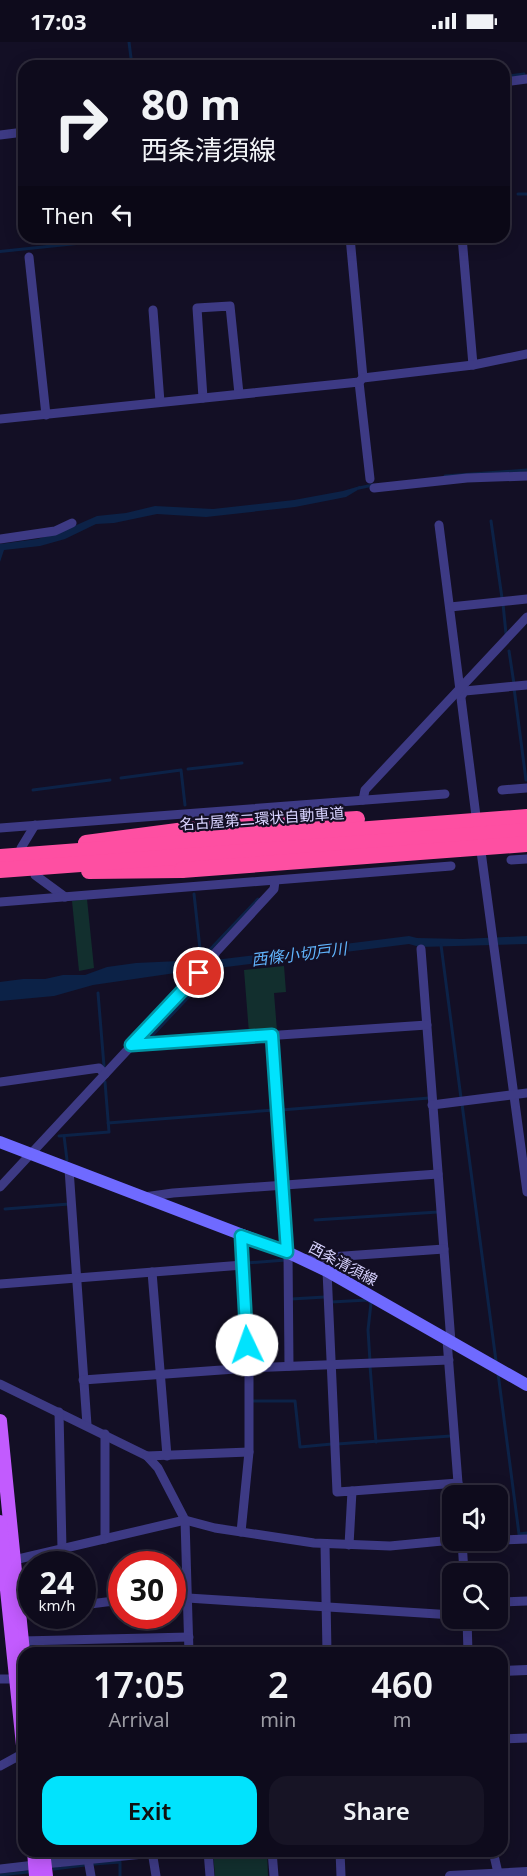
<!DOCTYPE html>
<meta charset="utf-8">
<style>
:root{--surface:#0e0b1c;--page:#171425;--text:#f1f3f6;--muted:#9b9ba3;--line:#2e2b3b;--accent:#01e3fd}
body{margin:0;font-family:"Noto Sans","Noto Sans JP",sans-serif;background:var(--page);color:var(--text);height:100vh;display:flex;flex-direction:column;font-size:22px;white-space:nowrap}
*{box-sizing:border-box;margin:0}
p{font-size:20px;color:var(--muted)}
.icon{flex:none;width:33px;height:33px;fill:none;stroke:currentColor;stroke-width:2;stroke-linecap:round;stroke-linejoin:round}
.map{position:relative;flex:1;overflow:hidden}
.drawer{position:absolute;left:18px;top:1605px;width:490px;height:210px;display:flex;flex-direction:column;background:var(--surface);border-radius:18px;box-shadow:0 3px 15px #0003,0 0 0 2px var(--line)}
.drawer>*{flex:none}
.hud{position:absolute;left:18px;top:18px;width:492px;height:183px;border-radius:18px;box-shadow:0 3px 15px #0003,0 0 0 2px var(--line);background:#0e0b1c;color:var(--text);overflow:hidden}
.controls{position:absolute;left:442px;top:1443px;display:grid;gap:12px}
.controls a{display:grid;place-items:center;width:66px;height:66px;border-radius:12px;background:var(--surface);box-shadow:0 3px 15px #0003,0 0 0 2px var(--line);font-size:30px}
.speed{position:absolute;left:18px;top:1509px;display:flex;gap:12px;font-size:30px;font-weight:700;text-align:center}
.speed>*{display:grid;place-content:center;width:78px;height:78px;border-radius:50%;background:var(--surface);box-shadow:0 3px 15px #0003,0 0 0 2px var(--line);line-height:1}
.speed small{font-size:15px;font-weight:400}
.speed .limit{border:9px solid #d22;background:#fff;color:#111}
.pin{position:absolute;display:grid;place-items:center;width:51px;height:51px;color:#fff;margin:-26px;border:3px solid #fff;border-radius:50%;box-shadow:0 2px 6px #0007}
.me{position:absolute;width:66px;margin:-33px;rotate:357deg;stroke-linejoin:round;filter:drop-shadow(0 0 4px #0008)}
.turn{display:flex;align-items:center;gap:21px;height:126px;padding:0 24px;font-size:27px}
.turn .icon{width:78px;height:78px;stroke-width:2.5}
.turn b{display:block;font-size:42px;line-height:51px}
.then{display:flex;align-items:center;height:57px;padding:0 24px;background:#0003;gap:12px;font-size:22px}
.eta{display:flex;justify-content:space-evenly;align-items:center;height:102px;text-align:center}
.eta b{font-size:36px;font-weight:600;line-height:42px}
.button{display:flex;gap:12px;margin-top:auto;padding:12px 24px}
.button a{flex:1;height:69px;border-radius:18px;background:var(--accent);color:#111;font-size:24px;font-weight:600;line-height:69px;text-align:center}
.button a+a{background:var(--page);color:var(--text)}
.status{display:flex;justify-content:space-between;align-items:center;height:42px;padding:0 30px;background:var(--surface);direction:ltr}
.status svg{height:16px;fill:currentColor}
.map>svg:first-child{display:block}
.green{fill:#122f2e}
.water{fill:#0c2247}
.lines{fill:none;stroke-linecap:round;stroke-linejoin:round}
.stream{stroke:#0c2247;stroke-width:3}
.minor{stroke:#3d3a84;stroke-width:9}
.tertiary{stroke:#3d3a84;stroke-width:10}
.secondary{stroke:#6f6aff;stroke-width:12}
.primary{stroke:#c25bfe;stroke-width:14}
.motorway{stroke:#fe4fa2;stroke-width:16}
.motorway-bridge{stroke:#fe4fa2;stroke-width:16}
.route-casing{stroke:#0194a4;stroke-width:15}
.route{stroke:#01e3fd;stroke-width:10}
.labels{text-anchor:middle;stroke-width:4.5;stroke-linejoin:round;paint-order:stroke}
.street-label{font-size:15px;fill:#d8d3ff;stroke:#130f25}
.water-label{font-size:16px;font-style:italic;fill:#61b5fe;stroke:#130f25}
</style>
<div class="status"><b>17:03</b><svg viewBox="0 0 49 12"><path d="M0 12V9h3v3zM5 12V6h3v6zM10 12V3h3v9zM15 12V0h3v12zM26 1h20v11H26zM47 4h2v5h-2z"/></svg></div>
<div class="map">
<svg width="527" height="1834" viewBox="0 0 527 1834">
<rect width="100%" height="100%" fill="#130f25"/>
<g class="green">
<polygon points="87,857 94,926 79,929 72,859"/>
<polygon points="284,924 286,950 274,951 277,989 249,991 244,928"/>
<polygon points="215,1809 267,1809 268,1834 215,1834 213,1811"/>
</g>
<g class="water">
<polygon points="123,195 153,195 0,211 0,208"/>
<polygon points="360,444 361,446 346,455 295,465 206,475 157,472 114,481 96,482 65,497 40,504 4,508 0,520 0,502 37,497 56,492 97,474 126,471 155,464 213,467 294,458 343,449"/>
<polygon points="409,894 417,896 462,897 527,894 527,902 420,905 409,902 210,927 208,929 189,929 93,943 54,954 0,959 0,940 23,937 45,937 63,933 85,933 107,925 136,921 223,917"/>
</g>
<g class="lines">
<g class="stream">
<polyline points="129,0 132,24"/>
<polyline points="509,34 524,32"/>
<polyline points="518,152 527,152"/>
<polyline points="445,434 527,428"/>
<polyline points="359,446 373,443"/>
<polyline points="491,479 502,556"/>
<polyline points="503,562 506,592"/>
<polyline points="509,609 514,642"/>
<polyline points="514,646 526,738"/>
<polyline points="188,727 242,721"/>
<polyline points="121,736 181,728 185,763"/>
<polyline points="33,748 110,738"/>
<polyline points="194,852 201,916"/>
<polyline points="441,903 461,1056"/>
<polyline points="201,917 258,857"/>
<polyline points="98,951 104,1024"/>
<polyline points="147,999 211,931"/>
<polyline points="462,1062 496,1319"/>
<polyline points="281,1068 429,1056"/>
<polyline points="108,1081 274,1068"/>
<polyline points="59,1094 109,1090 105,1040"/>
<polyline points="64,1094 67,1118"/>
<polyline points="5,1167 69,1162"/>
<polyline points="315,1178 438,1170"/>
<polyline points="246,1221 286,1218"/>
<polyline points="291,1257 325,1255"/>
<polyline points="331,1260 368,1258 371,1261 368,1288 370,1319"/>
<polyline points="370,1324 376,1400"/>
<polyline points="498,1331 519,1492 527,1491"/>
<polyline points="252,1359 295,1359 300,1405 332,1402"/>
<polyline points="337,1402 451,1394"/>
<polyline points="30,1602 31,1611"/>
<polyline points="94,1822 120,1820 120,1834"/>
<polyline points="54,1827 85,1823"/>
<polyline points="0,1833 28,1830"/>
</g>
<g class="minor">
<polyline points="504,40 527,37"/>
<polyline points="0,93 24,90"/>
<polyline points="350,195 363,336"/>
<polyline points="462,195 473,323"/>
<polyline points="29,215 46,373"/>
<polyline points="153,268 160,360"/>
<polyline points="359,340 370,437"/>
<polyline points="203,356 197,266 230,264 239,352"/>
<polyline points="0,377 359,340 363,336 473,323 527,312"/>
<polyline points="374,446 467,436 527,434"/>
<polyline points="439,483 477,782"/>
<polyline points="0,497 55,489 72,481"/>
<polyline points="450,565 527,557"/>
<polyline points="461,654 465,649 527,643"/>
<polyline points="502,748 527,746"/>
<polyline points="363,758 365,748 527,575"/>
<polyline points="0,786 445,752"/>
<polyline points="480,802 527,1150"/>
<polyline points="21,806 35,783"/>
<polyline points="511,818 527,817"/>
<polyline points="35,833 65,855"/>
<polyline points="0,860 451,824"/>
<polyline points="421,907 451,1300"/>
<polyline points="213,916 216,910 274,847 275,839"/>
<polyline points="272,993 287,1210"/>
<polyline points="131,1003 427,983"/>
<polyline points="0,1040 99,1026 105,1032"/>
<polyline points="432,1063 527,1051"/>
<polyline points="69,1127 87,1383"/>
<polyline points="0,1145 199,931"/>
<polyline points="144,1155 173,1151 438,1132"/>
<polyline points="288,1211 289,1324"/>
<polyline points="302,1217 444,1207"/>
<polyline points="327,1229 337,1450 352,1449 349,1503"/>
<polyline points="152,1230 167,1414"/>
<polyline points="0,1242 243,1223"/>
<polyline points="447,1298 459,1454"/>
<polyline points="83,1338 249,1326 449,1318"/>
<polyline points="0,1342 147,1414 158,1426 185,1478 189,1611"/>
<polyline points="59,1370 62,1507"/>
<polyline points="105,1392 105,1497"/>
<polyline points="147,1414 249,1410"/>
<polyline points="352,1449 458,1441"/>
<polyline points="241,1490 249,1410 249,1326 241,1194"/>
<polyline points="462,1498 464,1532"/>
<polyline points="498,1498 527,1497"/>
<polyline points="325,1502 327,1611"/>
<polyline points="14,1518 185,1478 215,1486 314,1501 390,1504 453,1498"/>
<polyline points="172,1555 453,1573"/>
<polyline points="498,1560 527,1559"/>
<polyline points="82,1563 122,1558"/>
<polyline points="467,1576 468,1611"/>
<polyline points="22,1599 189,1595"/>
<polyline points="0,1637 16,1637"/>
<polyline points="502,1697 527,1696"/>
<polyline points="0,1724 24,1711"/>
<polyline points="152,1809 156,1834"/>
<polyline points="208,1809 210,1834"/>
<polyline points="272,1809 274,1834"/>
<polyline points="340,1809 341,1834"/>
<polyline points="493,1809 498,1831"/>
<polyline points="88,1817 91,1834"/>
<polyline points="45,1822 173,1809"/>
<polyline points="0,1827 35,1823"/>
</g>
<g class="tertiary">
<polyline points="502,1629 527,1628"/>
<polyline points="450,1834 527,1830"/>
</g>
<polyline class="secondary" points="0,1100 287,1210 327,1229 527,1343"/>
<g class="primary">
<polyline points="0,1379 24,1620"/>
<polyline points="0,1480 24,1713"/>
<polyline points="34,1809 36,1834"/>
<polyline points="43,1809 46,1834"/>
</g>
<g class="motorway">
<polyline points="86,801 185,788 357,777"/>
<polyline points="89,829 182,828"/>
</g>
<g class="motorway-bridge">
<polyline points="0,815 527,775"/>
<polyline points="0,828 527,789"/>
<polyline points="182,828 527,802"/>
</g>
</g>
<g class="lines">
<defs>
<polyline id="route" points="199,931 131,1003 272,993 287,1210 241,1194 247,1303"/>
</defs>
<use href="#route" class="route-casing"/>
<use href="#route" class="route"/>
</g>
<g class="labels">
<g class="street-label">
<text transform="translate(262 777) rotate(-4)" y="5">名古屋第二環状自動車道</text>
<text transform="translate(343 1222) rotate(28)" y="5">西条清須線</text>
</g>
<g class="water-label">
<text transform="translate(299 912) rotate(-7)" y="6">西條小切戸川</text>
</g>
</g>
</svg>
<div class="controls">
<a><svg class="icon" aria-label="sound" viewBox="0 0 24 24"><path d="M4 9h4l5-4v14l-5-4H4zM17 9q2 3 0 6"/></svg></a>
<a><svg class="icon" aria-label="search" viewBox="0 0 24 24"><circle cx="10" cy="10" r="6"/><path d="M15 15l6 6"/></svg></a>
</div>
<div class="speed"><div>24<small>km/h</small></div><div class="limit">30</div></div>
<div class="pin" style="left:199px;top:931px;background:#d93025"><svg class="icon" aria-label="arrive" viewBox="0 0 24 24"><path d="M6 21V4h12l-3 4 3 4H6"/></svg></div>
<svg class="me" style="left:247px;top:1303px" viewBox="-20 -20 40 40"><circle r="19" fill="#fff"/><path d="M0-13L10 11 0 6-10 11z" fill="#01e3fd"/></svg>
<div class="hud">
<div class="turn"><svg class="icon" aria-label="right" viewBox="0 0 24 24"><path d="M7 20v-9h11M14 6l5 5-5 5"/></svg><div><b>80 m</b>西条清須線</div></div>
<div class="then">Then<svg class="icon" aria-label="left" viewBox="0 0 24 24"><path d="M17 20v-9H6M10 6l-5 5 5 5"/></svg></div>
</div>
<section class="drawer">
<div class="eta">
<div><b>17:05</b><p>Arrival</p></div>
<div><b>2</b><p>min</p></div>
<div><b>460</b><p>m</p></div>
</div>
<div class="button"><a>Exit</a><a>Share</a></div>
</section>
</div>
